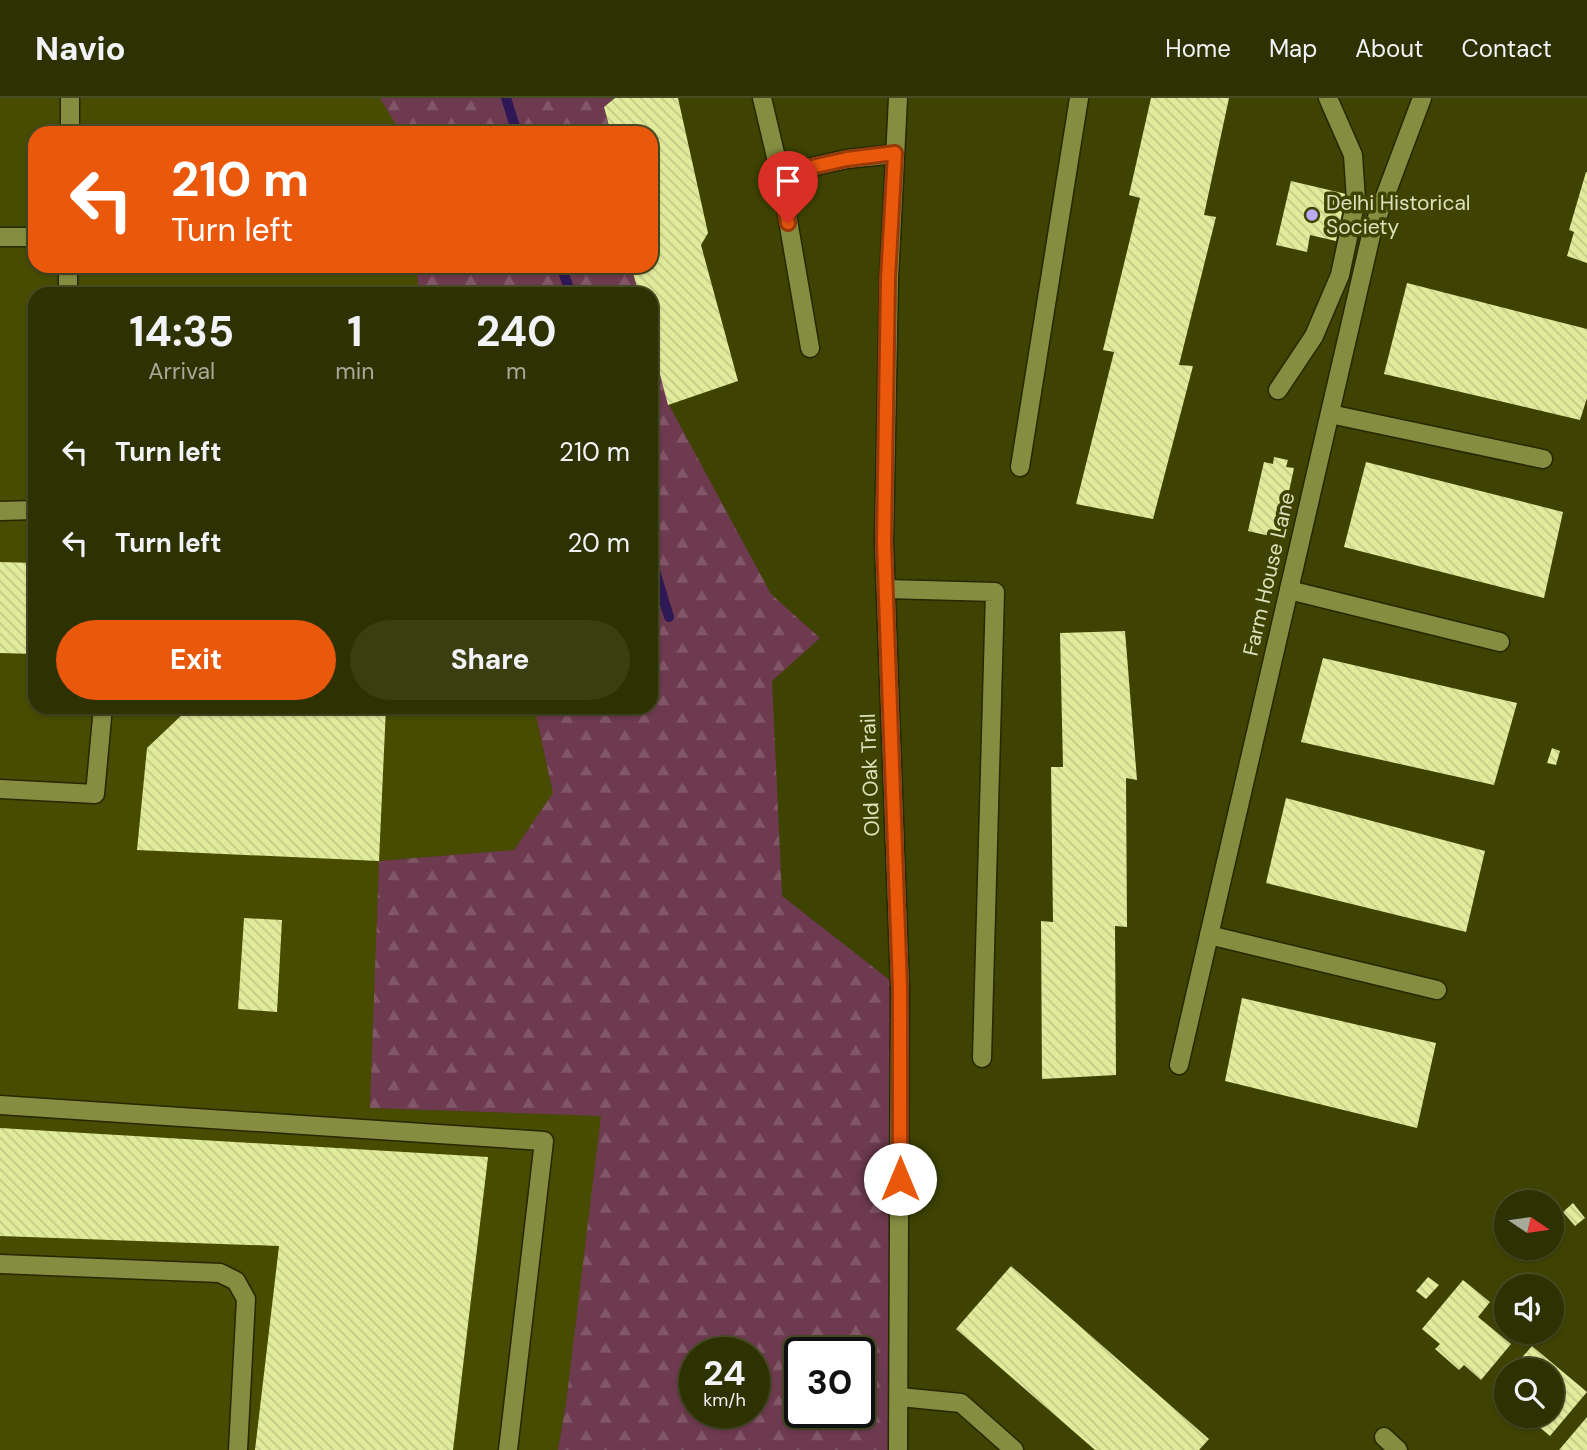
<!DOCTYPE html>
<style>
:root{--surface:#2e3202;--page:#3a3e11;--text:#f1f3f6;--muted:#a7aa99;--line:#494d24;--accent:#ea580c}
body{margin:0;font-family:"DM Sans",sans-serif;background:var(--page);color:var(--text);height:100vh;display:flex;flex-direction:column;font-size:26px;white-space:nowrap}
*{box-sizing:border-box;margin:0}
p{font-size:23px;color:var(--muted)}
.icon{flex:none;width:38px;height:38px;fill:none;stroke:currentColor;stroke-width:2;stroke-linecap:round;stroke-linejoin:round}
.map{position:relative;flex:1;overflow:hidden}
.drawer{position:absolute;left:28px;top:189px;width:630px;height:427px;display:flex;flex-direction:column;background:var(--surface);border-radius:21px;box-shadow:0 2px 5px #0004,0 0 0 2px var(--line)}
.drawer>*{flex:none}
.banner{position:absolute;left:28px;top:28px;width:630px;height:147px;border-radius:21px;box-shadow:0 2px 5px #0004,0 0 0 2px var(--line);background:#ea580c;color:#fff;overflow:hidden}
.needle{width:46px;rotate:103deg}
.controls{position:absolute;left:1494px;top:1092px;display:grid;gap:14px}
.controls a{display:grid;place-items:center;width:70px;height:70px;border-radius:50%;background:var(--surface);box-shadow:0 2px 5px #0004,0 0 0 2px var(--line);font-size:35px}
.speed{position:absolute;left:679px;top:1239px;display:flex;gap:14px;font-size:35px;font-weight:700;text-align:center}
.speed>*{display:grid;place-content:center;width:91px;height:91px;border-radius:50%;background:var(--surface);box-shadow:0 2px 5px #0004,0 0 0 2px var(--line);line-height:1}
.speed small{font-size:18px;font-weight:400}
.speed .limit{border:4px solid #111;border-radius:10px;background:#fff;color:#111}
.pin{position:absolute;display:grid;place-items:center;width:60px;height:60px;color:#fff;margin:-72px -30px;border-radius:50% 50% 50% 0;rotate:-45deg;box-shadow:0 0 7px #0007}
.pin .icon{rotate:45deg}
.me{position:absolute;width:77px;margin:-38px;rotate:0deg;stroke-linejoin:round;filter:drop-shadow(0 0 5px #0008)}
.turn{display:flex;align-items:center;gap:24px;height:147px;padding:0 28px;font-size:32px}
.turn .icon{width:91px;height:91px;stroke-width:2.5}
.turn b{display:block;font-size:49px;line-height:60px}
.eta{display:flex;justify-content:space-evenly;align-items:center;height:119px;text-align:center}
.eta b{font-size:42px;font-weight:700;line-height:49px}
.primary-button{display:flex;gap:14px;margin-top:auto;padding:14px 28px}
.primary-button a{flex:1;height:80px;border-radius:42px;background:var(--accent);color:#fff;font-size:28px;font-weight:700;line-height:80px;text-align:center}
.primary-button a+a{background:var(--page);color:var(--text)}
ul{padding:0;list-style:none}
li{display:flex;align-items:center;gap:21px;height:91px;padding:0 28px}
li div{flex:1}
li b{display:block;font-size:26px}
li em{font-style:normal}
header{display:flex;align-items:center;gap:42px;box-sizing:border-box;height:98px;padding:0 35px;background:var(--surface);border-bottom:2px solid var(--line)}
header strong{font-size:33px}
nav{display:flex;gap:38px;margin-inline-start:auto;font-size:24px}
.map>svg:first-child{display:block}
.built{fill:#474c01}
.forest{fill:url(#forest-firs);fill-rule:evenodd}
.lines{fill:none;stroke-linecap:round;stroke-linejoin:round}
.stream{stroke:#2e1856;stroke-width:10}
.building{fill:url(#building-back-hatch)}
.minor-casing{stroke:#252800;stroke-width:21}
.minor{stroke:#858d41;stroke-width:18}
.route-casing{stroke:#983908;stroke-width:18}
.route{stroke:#ea580c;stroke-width:12}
.poi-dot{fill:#bbaaf6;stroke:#3e4302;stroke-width:2.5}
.labels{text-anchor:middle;stroke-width:7;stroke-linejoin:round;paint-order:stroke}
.poi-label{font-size:21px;fill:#dce2bc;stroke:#3e4302;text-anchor:start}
.street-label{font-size:21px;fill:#dce2bc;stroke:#3e4302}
</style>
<header>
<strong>Navio</strong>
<nav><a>Home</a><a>Map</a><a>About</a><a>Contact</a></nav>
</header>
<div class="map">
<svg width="1587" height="1352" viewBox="0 0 1587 1352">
<defs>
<pattern id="forest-firs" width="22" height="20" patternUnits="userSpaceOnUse" patternTransform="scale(1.75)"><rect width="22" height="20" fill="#6d3a4f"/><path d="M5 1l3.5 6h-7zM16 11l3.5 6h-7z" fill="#815666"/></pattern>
<pattern id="building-back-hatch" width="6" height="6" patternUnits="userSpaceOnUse" patternTransform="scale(1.75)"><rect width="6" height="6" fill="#e1eb9c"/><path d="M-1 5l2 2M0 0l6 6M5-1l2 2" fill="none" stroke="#c1ca88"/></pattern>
</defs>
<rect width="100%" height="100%" fill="#3e4302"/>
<polygon class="built" points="0,0 380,0 400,31 401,35 35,35 35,168 416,168 419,196 35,196 35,609 534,609 553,695 514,752 379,763 371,1010 602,1018 566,1305 558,1352 0,1352"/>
<g class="forest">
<polygon points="380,0 615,0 604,9 611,35 401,35"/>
<polygon points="416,168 631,168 639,196 419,196"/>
<path d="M651,242L669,307L771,496L820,540L772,583L782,798L900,890L898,1352H558L566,1305L601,1018L370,1010L379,763L514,752L553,695L534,609H651ZM695,1255H754V1314H695ZM800,1255H859V1314H800Z"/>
</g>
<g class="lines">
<g class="stream">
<polyline points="506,0 517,35"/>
<polyline points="561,168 571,196"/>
<polyline points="651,460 669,519"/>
</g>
</g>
<g class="building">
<polygon points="615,0 678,0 708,135 701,147 738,283 668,307 651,242 651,196 639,196 631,168 651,168 651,35 611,35 604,9"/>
<polygon points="1151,0 1229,0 1204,117 1216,119 1179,267 1193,268 1153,421 1076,406 1114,254 1103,252 1140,100 1129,97"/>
<polygon points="1586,74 1587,74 1587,165 1567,158 1574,134 1569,132"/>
<polygon points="1291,83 1346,96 1336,143 1310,137 1307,154 1276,147"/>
<polygon points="1407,185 1587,231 1587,300 1580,322 1384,276"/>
<polygon points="1274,359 1288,362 1286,369 1294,370 1279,440 1248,433 1264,364 1273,366"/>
<polygon points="1366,364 1563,414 1544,500 1344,449"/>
<polygon points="0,464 35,465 35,556 0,555"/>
<polygon points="1125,533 1137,682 1126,680 1127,829 1115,828 1116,977 1042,981 1041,823 1053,824 1051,669 1063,669 1060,535"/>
<polygon points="1323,560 1517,605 1494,687 1301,644"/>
<polygon points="186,609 386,609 379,763 137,752 147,650 185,614"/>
<polygon points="1552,650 1560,653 1556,667 1547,665"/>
<polygon points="1286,700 1485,753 1466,834 1266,785"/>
<polygon points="244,820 282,822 277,914 238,911"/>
<polygon points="1242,900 1436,945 1417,1030 1225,983"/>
<polygon points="0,1030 488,1059 453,1352 255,1352 279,1148 0,1138"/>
<polygon points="1573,1105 1585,1120 1575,1128 1563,1114"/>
<polygon points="1011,1168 1209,1341 1199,1352 1095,1352 956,1231"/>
<polygon points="1428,1179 1439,1187 1426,1201 1416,1193"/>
<polygon points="1463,1182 1490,1204 1478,1219 1511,1246 1481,1282 1464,1267 1459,1272 1435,1251 1440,1246 1422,1231"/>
<polygon points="1532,1248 1587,1294 1550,1338 1526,1318 1552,1318 1552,1272 1511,1272"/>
<polygon points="1587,1319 1587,1352 1559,1352"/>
</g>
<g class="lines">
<defs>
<g id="minor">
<polyline points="762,0 780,76 810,250"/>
<polyline points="898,0 889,181 884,444 900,890 898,1352"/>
<polyline points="70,35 70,0"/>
<polyline points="780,76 847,61 895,56"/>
<polyline points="0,139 35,139"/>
<polyline points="68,196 68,168"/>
<polyline points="1278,292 1314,238 1340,177 1356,102 1353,57 1328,0"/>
<polyline points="1330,316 1543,361"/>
<polyline points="1020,369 1079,0"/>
<polyline points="0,413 35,412"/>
<polyline points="886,491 995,494 982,960"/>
<polyline points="1289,492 1500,544"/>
<polyline points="0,691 95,696 103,609"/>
<polyline points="1209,837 1437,892"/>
<polyline points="1179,967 1372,133 1422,0"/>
<polyline points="0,1007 544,1043 508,1352"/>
<polyline points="0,1166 220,1175 236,1183 246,1201 238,1352"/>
<polyline points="900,1299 961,1305 1014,1352"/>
<polyline points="1384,1339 1398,1352"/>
</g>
</defs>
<use href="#minor" class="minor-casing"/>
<use href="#minor" class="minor"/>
</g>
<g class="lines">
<defs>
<polyline id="route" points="788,125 780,76 847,61 895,55 888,181 884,444 900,890 900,1081"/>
</defs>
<use href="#route" class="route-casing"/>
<use href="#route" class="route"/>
</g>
<circle class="poi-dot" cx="1312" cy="117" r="7"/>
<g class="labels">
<g class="poi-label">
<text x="1326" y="112">Delhi Historical<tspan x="1326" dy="24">Society</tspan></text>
</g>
<g class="street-label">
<text transform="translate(1269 476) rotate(-77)" y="7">Farm House Lane</text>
<text transform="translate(870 677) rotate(-92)" y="7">Old Oak Trail</text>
</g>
</g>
</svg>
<div class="controls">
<a><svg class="needle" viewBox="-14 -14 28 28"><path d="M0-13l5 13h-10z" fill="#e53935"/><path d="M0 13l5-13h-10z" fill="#a7aa99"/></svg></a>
<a><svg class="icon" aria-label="sound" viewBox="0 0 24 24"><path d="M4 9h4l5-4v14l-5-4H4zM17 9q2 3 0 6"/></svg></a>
<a><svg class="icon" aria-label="search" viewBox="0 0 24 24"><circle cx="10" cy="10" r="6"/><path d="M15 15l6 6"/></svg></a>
</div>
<div class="speed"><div>24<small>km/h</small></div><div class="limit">30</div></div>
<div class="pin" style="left:788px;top:125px;background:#d93025"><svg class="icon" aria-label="arrive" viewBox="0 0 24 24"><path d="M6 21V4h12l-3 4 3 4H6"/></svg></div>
<svg class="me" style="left:900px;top:1081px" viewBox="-20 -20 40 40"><circle r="19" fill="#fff"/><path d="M0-13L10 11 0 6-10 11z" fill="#ea580c"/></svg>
<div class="banner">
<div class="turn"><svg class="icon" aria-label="left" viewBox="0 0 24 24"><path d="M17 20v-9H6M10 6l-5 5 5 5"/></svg><div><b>210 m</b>Turn left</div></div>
</div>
<section class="drawer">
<div class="eta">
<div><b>14:35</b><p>Arrival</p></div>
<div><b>1</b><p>min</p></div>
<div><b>240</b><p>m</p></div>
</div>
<ul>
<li><svg class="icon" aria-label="left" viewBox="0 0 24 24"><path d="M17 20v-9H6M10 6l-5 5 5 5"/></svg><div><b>Turn left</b></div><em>210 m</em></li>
<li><svg class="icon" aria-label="left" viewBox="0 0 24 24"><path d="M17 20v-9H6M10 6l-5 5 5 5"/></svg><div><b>Turn left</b></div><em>20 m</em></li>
</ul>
<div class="primary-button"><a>Exit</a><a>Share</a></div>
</section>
</div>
